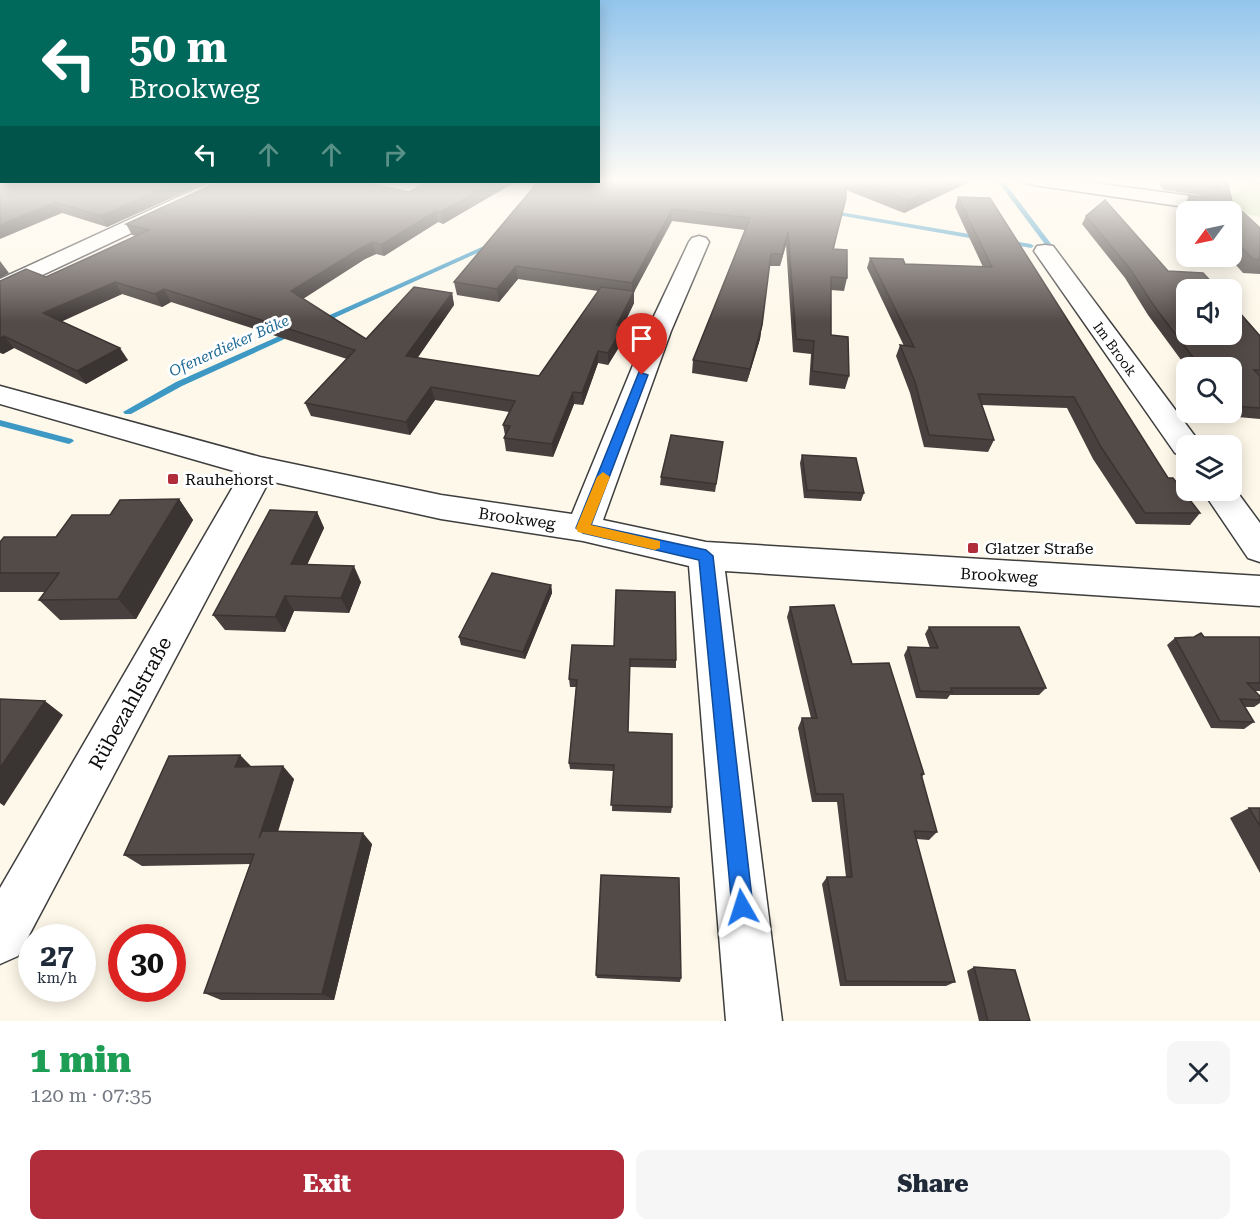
<!DOCTYPE html>
<meta charset="utf-8">
<style>
:root{--surface:#fff;--page:#f6f6f7;--text:#1f2937;--muted:#747a83;--accent:#b12d3c}
body{margin:0;font-family:"Roboto Serif",serif;background:var(--page);color:var(--text);height:100vh;display:flex;flex-direction:column;font-size:22px;white-space:nowrap}
*{box-sizing:border-box;margin:0}
p{font-size:20px;color:var(--muted)}
.icon{flex:none;width:33px;height:33px;fill:none;stroke:currentColor;stroke-width:2;stroke-linecap:round;stroke-linejoin:round}
.map{position:relative;height:1021px;overflow:hidden}
.details{display:flex;flex-direction:column;background:var(--surface);flex:1}
.details>*{flex:none}
.top-card{position:absolute;left:0px;top:0px;width:600px;height:183px;box-shadow:0 3px 15px #0003;background:#00695c;color:#fff;overflow:hidden}
.needle{width:39px;rotate:237deg}
.tools{position:absolute;left:1176px;top:201px;display:grid;gap:12px}
.tools a{display:grid;place-items:center;width:66px;height:66px;border-radius:12px;background:var(--surface);box-shadow:0 3px 15px #0003;font-size:30px}
.speed{position:absolute;left:18px;top:924px;display:flex;gap:12px;font-size:30px;font-weight:700;text-align:center}
.speed>*{display:grid;place-content:center;width:78px;height:78px;border-radius:50%;background:var(--surface);box-shadow:0 3px 15px #0003;line-height:1}
.speed small{font-size:15px;font-weight:400}
.speed .limit{border:9px solid #d22;background:#fff;color:#111}
.pin{position:absolute;display:grid;place-items:center;width:51px;height:51px;color:#fff;margin:-62px -26px;border-radius:50% 50% 50% 0;rotate:-45deg;box-shadow:0 0 6px #0007}
.pin .icon{rotate:45deg}
.me{position:absolute;width:66px;margin:-33px;rotate:354deg;stroke-linejoin:round;filter:drop-shadow(0 0 4px #0008)}
.turn{display:flex;align-items:center;gap:21px;height:126px;padding:0 30px;font-size:27px}
.turn .icon{width:78px;height:78px;stroke-width:2.5}
.turn b{display:block;font-size:42px;line-height:51px}
.lanes{display:flex;align-items:center;height:57px;padding:0 30px;background:#0003;justify-content:center;gap:30px;direction:ltr}
.lanes .off{opacity:.35}
.round{display:grid;place-items:center;flex:none;width:63px;height:63px;border-radius:12px;background:var(--page)}
.overview{display:flex;align-items:center;justify-content:space-between;height:102px;padding:0 30px}
h1{font-size:36px;font-weight:800;line-height:45px;color:#1e9e55}
.button{display:flex;gap:12px;margin-top:auto;padding:12px 30px}
.button a{flex:1;height:69px;border-radius:12px;background:var(--accent);color:#fff;font-size:24px;font-weight:800;line-height:69px;text-align:center}
.button a+a{background:var(--page);color:var(--text)}
.map>svg:first-child{display:block}
.green{fill:#d2e5b7}
.lines{fill:none;stroke-linecap:round;stroke-linejoin:round}
.stream{fill:#3e98c4;fill-rule:evenodd}
.minor-casing{stroke:#3e3e3e;stroke-width:3}
.minor{fill:#fff;fill-rule:evenodd}
.wall{fill:#47403e}
.shaded-wall{fill:#3a3432}
.building{fill:#534b48;stroke:#3a3432;stroke-width:1.5}
.route{fill:#1a73e8;stroke:#114b97;stroke-width:1.5}
.slow{fill:#f59e0b}
.poi-dot{fill:#b12d3c;stroke:#fff;stroke-width:2}
.labels{text-anchor:middle;stroke-width:6;stroke-linejoin:round;paint-order:stroke}
.far-street-label{font-size:14px;fill:#0b0b0b;stroke:#fff}
.far-water-label{font-size:15px;font-style:italic;fill:#1d6893;stroke:#fff}
.poi-label{font-size:16px;fill:#0b0b0b;stroke:#fff;text-anchor:start}
.street-label{font-size:16px;fill:#0b0b0b;stroke:#fff}
.near-street-label{font-size:20px;fill:#0b0b0b;stroke:#fff}
</style>
<div class="map">
<svg width="1260" height="1021" viewBox="0 0 1260 1021">
<rect width="100%" height="100%" fill="#fef8ea"/>
<polygon class="green" points="1252,179 1260,179 1260,217 1207,205 1242,189"/>
<g class="lines">
<g class="stream">
<polygon points="996,179 1002,179 1055,249 1055,251 1044,250 1044,248 1047,247"/>
<polygon points="1009,179 1021,179 1035,182 1032,184"/>
<polygon points="828,210 981,236 984,238 981,240 826,213 825,212"/>
<polygon points="1006,240 1031,244 1034,246 1031,248 1004,243 1003,242"/>
<polygon points="493,242 496,244 495,245 321,324 318,324 314,322"/>
<polygon points="293,330 299,330 300,332 182,386 131,414 125,414 123,412 176,382"/>
<polygon points="0,420 72,439 74,441 69,444 0,426"/>
</g>
<defs>
<g id="minor">
<polygon points="1018,179 1064,179 1199,197 1209,203 1199,209 1027,184"/>
<polygon points="211,182 234,182 231,186 0,295 0,279"/>
<polygon points="699,236 706,238 709,242 671,331 603,520 706,542 1260,576 1260,606 725,571 782,1021 726,1021 689,566 583,541 441,519 269,481 18,956 0,964 0,888 241,473 0,404 0,386 260,457 441,495 572,514 647,331 689,242 692,238"/>
<polygon points="1045,245 1053,246 1197,439 1201,446 1186,446 1186,456 1175,453 1034,251 1037,246"/>
<polygon points="1232,485 1260,523 1260,562 1248,558 1202,490 1232,490"/>
</g>
</defs>
<use href="#minor" class="minor-casing"/>
<use href="#minor" class="minor"/>
</g>
<g class="wall">
<polygon points="598,179 970,179 969,182 904,213 846,190 834,249 847,278 844,291 831,290 831,335 849,376 845,389 809,385 811,354 793,352 786,245 780,266 769,266 760,339 747,382 692,373 693,360 745,230 672,221 634,291 634,303 623,326 624,339 608,365 598,363 583,405 574,404 553,457 506,451 504,438 505,435 503,425 509,412 435,400 410,435 311,416 305,403 347,359 171,302 162,307 122,294 61,321 128,360 86,384 14,348 3,354 0,353 0,281 46,277 136,236 132,235 126,224 409,192 428,182 515,182 443,224 438,222 384,256 376,254 365,259 303,299 366,339 452,293 454,305 417,358 539,376 598,291 518,279 499,302 457,295 454,282"/>
<polygon points="1160,179 1227,179 1232,202 1260,228 1260,274 1243,273 1228,256 1232,256 1232,212 1186,212 1186,213 1182,209 1189,196 1205,198 1199,195 1164,190 1160,186"/>
<polygon points="2,182 207,182 107,227 62,213"/>
<polygon points="958,197 1168,478 1200,513 1190,525 1136,524 1093,459 1067,408 982,405 994,440 988,452 924,447 910,393 896,356 900,345 904,346 867,268 870,258 905,264 983,267 955,207"/>
<polygon points="1086,216 1168,271 1260,336 1260,419 1215,415 1213,412 1232,412 1232,368 1187,368 1148,315 1125,278 1082,224"/>
<polygon points="723,442 715,492 660,485 661,477"/>
<polygon points="802,455 864,493 861,501 804,498 800,463"/>
<polygon points="179,499 193,520 136,619 60,620 39,600 45,592 0,592 0,542 56,537 110,515"/>
<polygon points="317,512 324,528 307,565 361,582 349,613 294,611 285,632 225,630 213,615"/>
<polygon points="551,585 552,593 525,659 461,645 459,637"/>
<polygon points="790,607 852,664 924,774 922,777 937,832 929,840 916,839 955,982 946,986 840,986 822,884 827,877 846,877 837,802 812,802 798,728 802,718 811,718 787,617"/>
<polygon points="929,627 1046,688 1039,695 950,695 947,699 916,698 904,655 908,647 930,648 925,634"/>
<polygon points="1260,637 1260,691 1255,691 1260,696 1260,703 1254,707 1245,707 1254,722 1244,729 1211,728 1167,645 1175,638"/>
<polygon points="572,645 676,660 676,668 630,667 628,732 672,807 671,813 612,811 613,771 570,769 569,763 576,687 570,687 569,679"/>
<polygon points="240,755 252,767 294,779 278,832 372,844 334,1000 221,1000 204,993 250,864 142,866 124,855"/>
<polygon points="1249,808 1260,808 1260,873 1230,818"/>
<polygon points="974,967 1030,1021 979,1021 967,971"/>
<polygon points="596,975 681,978 680,982 597,978"/>
</g>
<g class="shaded-wall">
<polygon points="955,179 970,179 969,182 904,213 908,201"/>
<polygon points="178,182 207,182 107,227 101,216"/>
<polygon points="495,182 515,182 443,224 441,212"/>
<polygon points="55,202 62,213 0,239 0,225"/>
<polygon points="672,209 672,221 632,296 632,283"/>
<polygon points="436,211 438,222 384,256 381,245"/>
<polygon points="788,232 786,245 780,266 782,254"/>
<polygon points="373,242 376,254 365,259 296,303 291,291 361,248"/>
<polygon points="0,261 9,273 0,278"/>
<polygon points="516,266 518,279 499,302 497,289"/>
<polygon points="115,282 122,294 52,326 43,313"/>
<polygon points="164,289 171,302 162,307 155,294"/>
<polygon points="634,291 634,303 619,335 624,326 624,339 608,365 608,353 617,325"/>
<polygon points="452,293 454,305 410,369 406,356"/>
<polygon points="762,325 760,339 747,382 750,369"/>
<polygon points="4,336 14,348 3,354 0,351 0,338"/>
<polygon points="120,348 128,360 86,384 77,371"/>
<polygon points="598,351 598,363 583,405 582,393"/>
<polygon points="431,387 435,400 410,435 406,422"/>
<polygon points="573,392 574,404 553,457 552,444"/>
<polygon points="179,499 193,520 136,619 118,599"/>
<polygon points="317,512 324,528 300,580 291,564"/>
<polygon points="354,566 361,582 349,613 341,598"/>
<polygon points="551,585 552,593 525,659 523,652"/>
<polygon points="285,596 294,611 285,632 275,617"/>
<polygon points="45,701 63,715 4,806 0,803 0,768"/>
<polygon points="240,755 252,768 235,767"/>
<polygon points="283,766 294,779 272,849 259,838"/>
<polygon points="363,833 372,844 334,1000 322,994"/>
</g>
<g class="building">
<polygon points="0,179 2,179 2,182 178,182 101,216 55,202 0,225"/>
<polygon points="598,179 846,179 846,198 833,249 847,250 847,278 831,277 831,335 848,337 849,376 812,371 814,341 796,339 788,232 782,254 771,254 762,325 750,369 693,360 750,218 672,209 632,283 516,266 497,289 454,282 538,182 598,182"/>
<polygon points="850,179 955,179 908,201"/>
<polygon points="1179,179 1227,179 1232,202 1260,228 1260,260 1253,259 1232,238 1232,212 1205,212 1189,196 1208,198 1218,192 1218,189 1207,182"/>
<polygon points="218,182 362,182 409,192 428,182 495,182 441,212 436,211 381,245 373,242 361,248 291,291 366,339 414,287 452,293 406,356 539,376 601,287 634,291 617,325 624,326 608,353 598,351 582,393 573,392 552,444 504,438 510,426 503,425 515,401 431,387 406,422 305,403 355,350 164,289 155,294 115,282 43,313 120,348 77,371 4,336 0,338 0,281 26,269 46,277 149,230 126,224"/>
<polygon points="958,197 990,198 1168,478 1173,478 1200,513 1145,513 1101,447 1074,397 978,394 994,440 929,435 915,382 900,345 914,347 870,258 903,259 905,264 992,267"/>
<polygon points="1105,200 1168,271 1203,273 1219,290 1186,290 1186,334 1232,334 1232,304 1260,336 1260,370 1254,370 1260,376 1260,408 1232,406 1232,368 1201,368 1154,306 1130,269 1086,216"/>
<polygon points="671,435 723,442 716,484 661,477"/>
<polygon points="802,455 856,458 864,493 807,490"/>
<polygon points="179,499 118,599 39,600 59,573 0,573 0,542 4,537 56,537 72,515 110,515 120,500"/>
<polygon points="270,510 317,512 291,564 354,566 341,598 285,596 275,617 213,615"/>
<polygon points="492,573 551,585 523,652 459,637"/>
<polygon points="616,590 675,592 676,660 630,659 628,732 672,734 672,807 611,805 614,765 569,763 577,680 569,679 572,645 614,646"/>
<polygon points="834,605 852,664 889,663 924,774 921,774 937,832 914,831 955,982 846,981 827,877 852,877 843,794 816,794 802,718 817,718 790,607"/>
<polygon points="929,627 1019,627 1046,688 951,688 952,692 920,691 908,647 938,648"/>
<polygon points="1201,633 1204,637 1260,637 1260,683 1247,683 1260,696 1260,700 1240,699 1254,722 1220,721 1175,638 1194,637"/>
<polygon points="0,699 45,701 0,768"/>
<polygon points="240,755 235,767 283,766 259,838 262,831 363,833 322,994 204,993 254,854 124,855 169,756"/>
<polygon points="1249,808 1260,808 1260,826"/>
<polygon points="601,875 679,878 681,978 596,975"/>
<polygon points="974,967 1015,970 1030,1021 988,1021"/>
</g>
<linearGradient id="sky" x2="0" y2="1"><stop stop-color="#92c5ec"/><stop offset="0.56" stop-color="#fffcf6"/><stop offset="1" stop-color="#fffcf6" stop-opacity="0"/></linearGradient>
<rect width="1260" height="322" fill="url(#sky)"/>
<polygon class="route" points="639,372 648,375 591,525 706,550 713,556 753,907 750,915 742,918 735,915 732,907 699,560 583,533 576,528"/>
<polygon class="slow" points="603,472 610,477 591,525 660,541 660,548 655,550 578,532 576,528 597,477"/>
<g class="poi-dot">
<rect x="167" y="473" width="12" height="12" rx="3"/>
<rect x="967" y="542" width="12" height="12" rx="3"/>
</g>
<g class="labels">
<g class="far-street-label">
<text transform="translate(1115 349) rotate(54)" y="5">Im Brook</text>
</g>
<g class="far-water-label">
<text transform="translate(229 346) rotate(-24)" y="5">Ofenerdieker Bäke</text>
</g>
<g class="poi-label">
<text x="185" y="485">Rauhehorst</text>
<text x="985" y="554">Glatzer Straße</text>
</g>
<g class="street-label">
<text transform="translate(517 518) rotate(8)" y="6">Brookweg</text>
<text transform="translate(999 575) rotate(3)" y="6">Brookweg</text>
</g>
<g class="near-street-label">
<text transform="translate(130 703) rotate(-61)" y="7">Rübezahlstraße</text>
</g>
</g>
</svg>
<div class="tools">
<a><svg class="needle" viewBox="-14 -14 28 28"><path d="M0-13l5 13h-10z" fill="#e53935"/><path d="M0 13l5-13h-10z" fill="#747a83"/></svg></a>
<a><svg class="icon" aria-label="sound" viewBox="0 0 24 24"><path d="M4 9h4l5-4v14l-5-4H4zM17 9q2 3 0 6"/></svg></a>
<a><svg class="icon" aria-label="search" viewBox="0 0 24 24"><circle cx="10" cy="10" r="6"/><path d="M15 15l6 6"/></svg></a>
<a><svg class="icon" aria-label="layers" viewBox="0 0 24 24"><path d="M12 4l9 5-9 5-9-5zM3 14l9 5 9-5"/></svg></a>
</div>
<div class="speed"><div>27<small>km/h</small></div><div class="limit">30</div></div>
<div class="pin" style="left:642px;top:375px;background:#d93025"><svg class="icon" aria-label="arrive" viewBox="0 0 24 24"><path d="M6 21V4h12l-3 4 3 4H6"/></svg></div>
<svg class="me" style="left:742px;top:907px" viewBox="-20 -20 40 40"><path d="M0-17L14 15 0 8-14 15z" fill="#1a73e8" stroke="#fff" stroke-width="4"/></svg>
<div class="top-card">
<div class="turn"><svg class="icon" aria-label="left" viewBox="0 0 24 24"><path d="M17 20v-9H6M10 6l-5 5 5 5"/></svg><div><b>50 m</b>Brookweg</div></div>
<div class="lanes"><svg class="icon" aria-label="left" viewBox="0 0 24 24"><path d="M17 20v-9H6M10 6l-5 5 5 5"/></svg><svg class="icon off" aria-label="ahead" viewBox="0 0 24 24"><path d="M12 20V5M6 11l6-6 6 6"/></svg><svg class="icon off" aria-label="ahead" viewBox="0 0 24 24"><path d="M12 20V5M6 11l6-6 6 6"/></svg><svg class="icon off" aria-label="right" viewBox="0 0 24 24"><path d="M7 20v-9h11M14 6l5 5-5 5"/></svg></div>
</div>
</div>
<section class="details">
<div class="overview"><div><h1>1 min</h1><p>120 m · 07:35</p></div><a class="round"><svg class="icon" aria-label="close" viewBox="0 0 24 24"><path d="M6 6l12 12M18 6L6 18"/></svg></a></div>
<div class="button"><a>Exit</a><a>Share</a></div>
</section>
